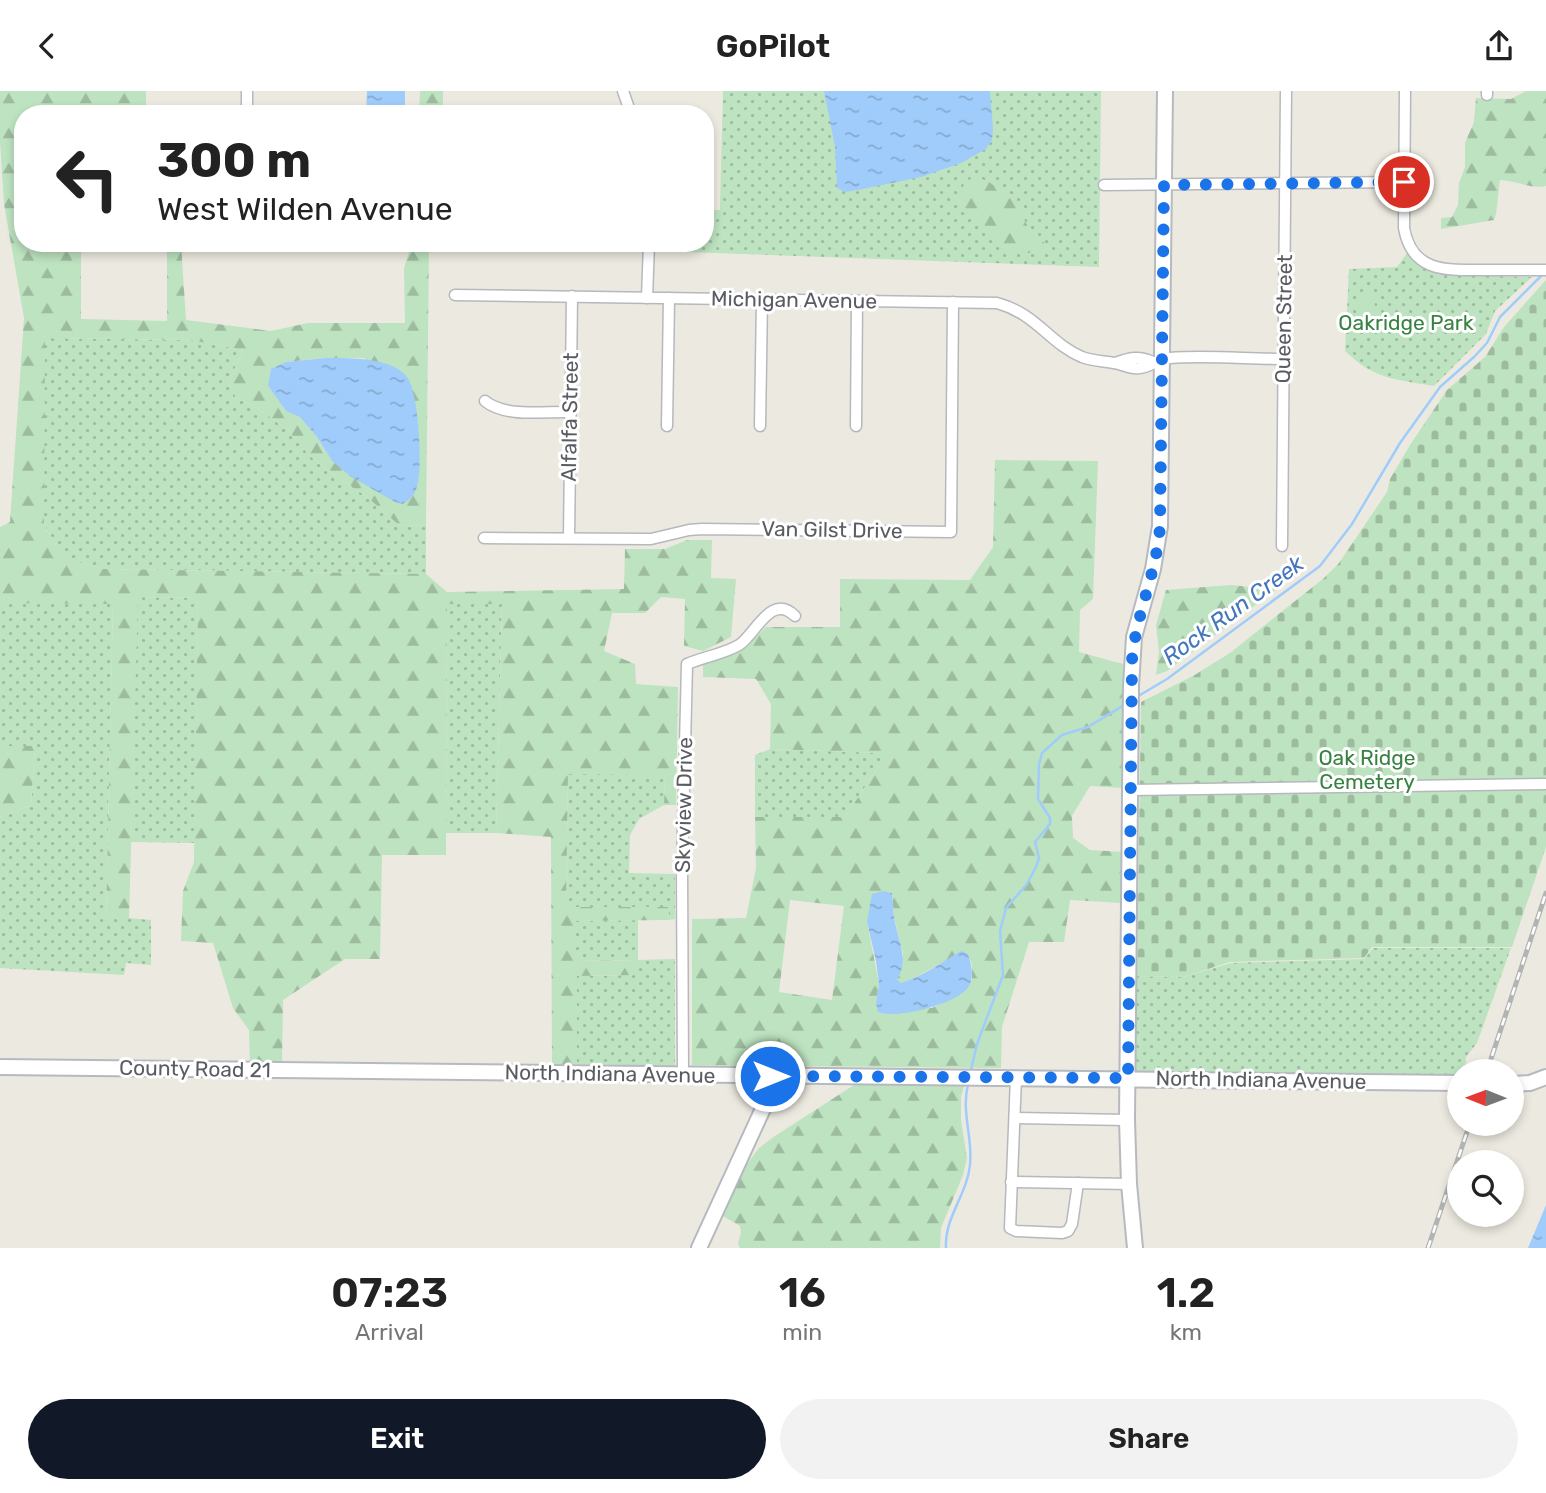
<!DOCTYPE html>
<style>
:root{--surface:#fff;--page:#f2f2f2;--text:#222;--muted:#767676;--accent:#111827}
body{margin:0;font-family:Rubik,sans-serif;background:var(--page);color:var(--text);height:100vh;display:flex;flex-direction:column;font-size:26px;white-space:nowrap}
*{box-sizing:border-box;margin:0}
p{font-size:23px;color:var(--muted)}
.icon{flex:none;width:38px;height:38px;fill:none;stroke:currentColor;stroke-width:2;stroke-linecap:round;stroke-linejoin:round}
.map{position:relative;height:1157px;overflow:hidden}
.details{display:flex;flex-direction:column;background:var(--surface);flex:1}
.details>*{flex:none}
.banner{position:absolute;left:14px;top:14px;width:700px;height:147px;border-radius:28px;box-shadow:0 4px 10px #0003;background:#fff;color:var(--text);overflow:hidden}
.needle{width:46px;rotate:271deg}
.fabs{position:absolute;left:1447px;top:968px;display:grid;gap:14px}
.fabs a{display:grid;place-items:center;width:77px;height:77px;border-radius:50%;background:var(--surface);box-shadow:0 4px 10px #0003;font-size:35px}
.pin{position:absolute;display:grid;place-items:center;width:60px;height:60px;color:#fff;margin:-30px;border:4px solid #fff;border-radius:50%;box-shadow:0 2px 7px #0007}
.me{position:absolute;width:77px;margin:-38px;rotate:90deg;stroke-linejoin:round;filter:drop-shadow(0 0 5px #0008)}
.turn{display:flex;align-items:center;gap:24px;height:147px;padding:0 28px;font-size:32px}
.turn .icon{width:91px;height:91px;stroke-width:2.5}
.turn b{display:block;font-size:49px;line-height:60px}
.eta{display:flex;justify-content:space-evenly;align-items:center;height:119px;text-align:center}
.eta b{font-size:42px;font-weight:600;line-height:49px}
.action{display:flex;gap:14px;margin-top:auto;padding:14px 28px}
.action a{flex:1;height:80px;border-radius:42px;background:var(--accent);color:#fff;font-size:28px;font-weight:600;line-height:80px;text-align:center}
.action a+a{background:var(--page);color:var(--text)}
header{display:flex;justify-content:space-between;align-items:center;height:91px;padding:0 28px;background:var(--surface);font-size:32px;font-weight:600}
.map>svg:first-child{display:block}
.grass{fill:url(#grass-dots)}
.forest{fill:url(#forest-firs);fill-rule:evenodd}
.cemetery{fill:url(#cemetery-stones)}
.pitch{fill:#bde3c0}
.water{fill:url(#water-ripples)}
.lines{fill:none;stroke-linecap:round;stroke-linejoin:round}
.stream{stroke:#a0ccfc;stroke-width:2.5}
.street-casing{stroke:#b6b8bd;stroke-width:13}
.secondary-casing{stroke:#b6b9bf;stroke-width:18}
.street{stroke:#fff;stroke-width:10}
.secondary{stroke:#fff;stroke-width:14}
.rail-casing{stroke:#b2b3b3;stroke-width:5}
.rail{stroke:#fff;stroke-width:2.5;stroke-dasharray:8;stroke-linecap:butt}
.route{stroke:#1a73e8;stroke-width:12;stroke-dasharray:0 21.6}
.labels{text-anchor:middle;stroke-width:6;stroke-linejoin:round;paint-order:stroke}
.street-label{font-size:21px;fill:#595c61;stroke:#fff}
.park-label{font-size:21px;fill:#378241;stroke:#fff}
.water-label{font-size:23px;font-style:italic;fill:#4476be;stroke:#fff}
</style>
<header><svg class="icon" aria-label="back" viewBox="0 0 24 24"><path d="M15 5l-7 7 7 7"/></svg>GoPilot<svg class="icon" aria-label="share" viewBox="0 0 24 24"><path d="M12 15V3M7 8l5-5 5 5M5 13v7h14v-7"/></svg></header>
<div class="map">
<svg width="1546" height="1157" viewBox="0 0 1546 1157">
<defs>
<pattern id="grass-dots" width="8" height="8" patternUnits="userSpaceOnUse" patternTransform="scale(1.75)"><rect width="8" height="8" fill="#bde3c0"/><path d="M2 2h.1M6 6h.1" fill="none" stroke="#9dbb9f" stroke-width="1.8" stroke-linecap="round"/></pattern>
<pattern id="forest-firs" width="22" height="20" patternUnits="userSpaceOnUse" patternTransform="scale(1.75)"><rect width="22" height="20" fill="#bde3c0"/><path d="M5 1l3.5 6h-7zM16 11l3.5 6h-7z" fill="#9dbb9f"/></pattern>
<pattern id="cemetery-stones" width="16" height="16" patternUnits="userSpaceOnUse" patternTransform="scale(1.75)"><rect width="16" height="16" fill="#bde3c0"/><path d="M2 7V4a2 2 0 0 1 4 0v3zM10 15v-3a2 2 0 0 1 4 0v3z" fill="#9dbb9f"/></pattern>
<pattern id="water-ripples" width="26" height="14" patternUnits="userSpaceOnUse" patternTransform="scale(1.75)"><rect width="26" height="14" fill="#a0ccfc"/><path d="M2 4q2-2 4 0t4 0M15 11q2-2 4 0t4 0" fill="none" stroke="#85a9cf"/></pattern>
</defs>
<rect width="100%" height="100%" fill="#eceae0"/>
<g class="grass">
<polygon points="723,0 1101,0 1099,176 659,160 659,152 705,152 705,119 720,119"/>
<path d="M1407,162L1416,172L1439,184L1532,186L1495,220L1486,243L1434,295C1395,288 1375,289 1345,260L1349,178L1397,176Z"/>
<path d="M44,247L191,249L243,259L229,290L236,307L254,315L288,339L309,364L334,384L366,405L400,435L426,434V483L105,478C71,471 58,466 44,432Z"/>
<polygon points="137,506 198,507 195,752 131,751"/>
<polygon points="0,512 113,512 106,825 151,829 151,874 126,872 124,884 0,877 0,726 31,714 35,655 0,655"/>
<polygon points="447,512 502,513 496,742 446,742"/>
<polygon points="770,658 881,662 881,672 845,726 755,726 755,664"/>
<polygon points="568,682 665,684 664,714 639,728 630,744 629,782 675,783 675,828 669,829 668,816 566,816"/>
<polygon points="638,829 638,869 675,868 675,975 577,973 577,885 637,884 637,869 575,870 575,830"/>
<polygon points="1373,857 1511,857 1477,952 1466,966 1465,980 1460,980 1459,985 1142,984 1138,983 1133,978 1134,885 1183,886 1231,872 1364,868"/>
</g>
<g class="forest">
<path d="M0,0H146V23H23V152H81V228L167,230V152H181L186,229L271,240L308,232H405L404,177L412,152H442L429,153L426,434L400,435L366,405L334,384L309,364L288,339L254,315L236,307L229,290L243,259L191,249L45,247L44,432C58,466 71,471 105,478L426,483L447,501L624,498L625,458H665L687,449H712L711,487L736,488L731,546L703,560L684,555L685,508L661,506L645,522H612L604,560L635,573L636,593L678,596L676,714H664L665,684L568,683L566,816H668L669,829L575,830V870L638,869V884L577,885V973H552L551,746L496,742L502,513H447L446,764H382L380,868H345L283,909L282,973L250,972L249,939L233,917L213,852L181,850L183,800L194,771L198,507L138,506L129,828L106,826L113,513L0,512V436L10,431L24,227L4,113L0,51ZM326,267H364L418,338V394L395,411L332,370L317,346L300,325L286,320L268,295L286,271Z"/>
<polygon points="420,0 443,0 443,23 419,23"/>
<path d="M1526,0H1546V95C1531,98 1516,90 1500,89C1498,100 1498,120 1494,129L1441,138V127L1452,126L1458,114L1459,92L1465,76V52L1474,31L1476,7L1511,8Z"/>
<polygon points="974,85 987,90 1014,107 1028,136 1055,162 1025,162 1003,157 993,142 963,115 959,106 964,93"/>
<path d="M995,369L1098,370L1093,508L1080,519L1079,561L1123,573V697L1090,695L1072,725L1073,747L1090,759L1123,761L1122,812L1070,809L1064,851H1029L1002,936L1001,977L692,974V828L746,827L756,777L755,726H845L881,672V662L770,658L771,613L756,588L703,586V571L740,561L766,536H840V488L970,489L993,456ZM892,802L894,826L903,862L897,888L901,892C925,884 944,867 968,863L972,874V888L965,900L932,917L876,912L879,893L867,831ZM790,809L844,815L832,909L779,901Z"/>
<polygon points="1231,494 1260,497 1282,494 1167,580 1156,584 1159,561 1156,534 1166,499"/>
<polygon points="0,655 35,655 31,714 0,726"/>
<polygon points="965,992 961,1006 961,1029 967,1067 963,1084 941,1137 940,1157 740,1157 738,1152 741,1142 740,1135 723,1125 722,1121 741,1081 759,1057 772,1047 854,994"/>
</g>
<polygon class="cemetery" points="1546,189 1546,756 1512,856 1372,856 1364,867 1230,871 1183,886 1137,885 1141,611 1193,585 1230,562 1324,487 1339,472 1387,401 1390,388 1410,354 1447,299 1485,266 1504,236"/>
<polygon class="pitch" points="1359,202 1376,204 1373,230 1356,227"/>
<g class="water">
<polygon points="367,0 405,0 405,23 366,23"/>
<polygon points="824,0 990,0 993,38 992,49 986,58 961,72 921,86 858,99 845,101 837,97 835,56"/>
<path d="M326,267C349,267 392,266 407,286C419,302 422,372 418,392C416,402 411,408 403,413L395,411L350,385L332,370L317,346L300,326L286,320L268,295L271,278L286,271Z"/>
<path d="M883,800L892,802C893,810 893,818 894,826C897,846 910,870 897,888L901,892C923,885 941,872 961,860L968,863C972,875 975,889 966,899C951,914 898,928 878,921L876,912L879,893L876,870L867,831L872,803Z"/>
<polygon points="1546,1114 1546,1157 1528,1157"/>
</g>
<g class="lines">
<g class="stream">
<polyline points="1135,607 1167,588 1320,475 1352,433 1400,352 1440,296 1474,266 1487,252 1500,226 1544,182"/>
<polyline points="970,983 977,953 1003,884 1000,840 1006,817 1027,793 1036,776 1039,767 1035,751 1050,733 1050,727 1038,708 1039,673 1042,662 1062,644 1088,636 1124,614"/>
<path d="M946,1157C944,1127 967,1104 970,1074C973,1047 961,1021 968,993"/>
</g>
<defs>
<g id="street">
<polyline points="623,0 631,23"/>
<path d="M1405,0L1404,137C1412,183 1449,179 1486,179C1506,179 1526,179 1546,179"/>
<polyline points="1487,4 1487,0"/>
<polyline points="247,23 247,0"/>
<polyline points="1104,94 1404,91"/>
<path d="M455,204L997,212C1037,223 1049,252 1082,266C1093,270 1103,270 1114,272C1123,273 1130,279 1140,277C1150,276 1159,268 1170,267C1207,264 1246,268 1283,268"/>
<polyline points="647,207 649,152"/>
<path d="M1115,272C1129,267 1139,264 1153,271"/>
<path d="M485,310C506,327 544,320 571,321"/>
<polyline points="667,335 669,207"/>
<polyline points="760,335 762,208"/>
<polyline points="856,335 857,210"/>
<polyline points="484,447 651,448 689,439 702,438 951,441 953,211"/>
<polyline points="569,447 572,205"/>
<polyline points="1282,455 1286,0"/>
<polyline points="1130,699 1546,693"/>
<path d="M683,983L682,777L687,573C703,566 724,563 739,554C755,544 771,501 795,525"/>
<polyline points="1016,986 1010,1137 1016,1140 1062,1142 1068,1140 1072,1133 1078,1092"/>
<polyline points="1015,1027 1127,1029"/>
<polyline points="1011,1091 1129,1093"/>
</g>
<g id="secondary">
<polyline points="0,976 1460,992"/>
<polyline points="1512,993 1530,992 1546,986"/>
<polyline points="699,1157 778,985"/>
<polyline points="1135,1157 1129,1093 1127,1029 1131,595 1134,546 1153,478 1160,435 1165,0"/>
</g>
</defs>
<use href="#street" class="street-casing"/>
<use href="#secondary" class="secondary-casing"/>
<use href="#street" class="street"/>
<use href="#secondary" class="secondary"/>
<defs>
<g id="rail">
<polyline points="1487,980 1546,802"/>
<polyline points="1428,1157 1470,1032"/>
</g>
</defs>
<use href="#rail" class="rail-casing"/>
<use href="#rail" class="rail"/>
</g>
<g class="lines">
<path class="route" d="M770,985L1128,987L1132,569C1136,523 1157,481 1160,435L1164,94L1404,91"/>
</g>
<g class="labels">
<g class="street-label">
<text transform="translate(794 209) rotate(1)" y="7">Michigan Avenue</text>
<text transform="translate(1284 228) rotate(-89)" y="7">Queen Street</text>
<text transform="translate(570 326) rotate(-89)" y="7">Alfalfa Street</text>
<text transform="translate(832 439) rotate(1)" y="7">Van Gilst Drive</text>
<text transform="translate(684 714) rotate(-89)" y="7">Skyview Drive</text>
<text transform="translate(195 978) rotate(1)" y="7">County Road 21</text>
<text transform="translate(610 983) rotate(1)" y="7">North Indiana Avenue</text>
<text transform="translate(1261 989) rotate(1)" y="7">North Indiana Avenue</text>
</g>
<g class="park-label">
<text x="1406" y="239">Oakridge Park</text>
<text x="1367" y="674">Oak Ridge<tspan x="1367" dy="24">Cemetery</tspan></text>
</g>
<g class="water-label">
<text transform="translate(1233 519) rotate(-36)" y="8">Rock Run Creek</text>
</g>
</g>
</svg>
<div class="fabs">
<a><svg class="needle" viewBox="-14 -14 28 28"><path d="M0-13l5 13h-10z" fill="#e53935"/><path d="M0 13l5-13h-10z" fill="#767676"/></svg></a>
<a><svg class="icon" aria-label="search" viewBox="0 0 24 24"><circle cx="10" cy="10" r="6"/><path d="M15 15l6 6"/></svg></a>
</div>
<div class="pin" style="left:1404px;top:91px;background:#d93025"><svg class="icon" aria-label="arrive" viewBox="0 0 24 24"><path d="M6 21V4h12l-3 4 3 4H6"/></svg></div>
<svg class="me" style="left:770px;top:985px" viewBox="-20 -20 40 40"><circle r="17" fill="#1a73e8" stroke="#fff" stroke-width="3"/><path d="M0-11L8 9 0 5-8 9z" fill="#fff"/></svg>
<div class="banner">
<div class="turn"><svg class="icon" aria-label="left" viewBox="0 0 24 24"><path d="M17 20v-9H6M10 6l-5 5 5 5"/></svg><div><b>300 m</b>West Wilden Avenue</div></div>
</div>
</div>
<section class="details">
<div class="eta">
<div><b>07:23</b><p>Arrival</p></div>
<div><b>16</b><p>min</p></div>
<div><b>1.2</b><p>km</p></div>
</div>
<div class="action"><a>Exit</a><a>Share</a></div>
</section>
